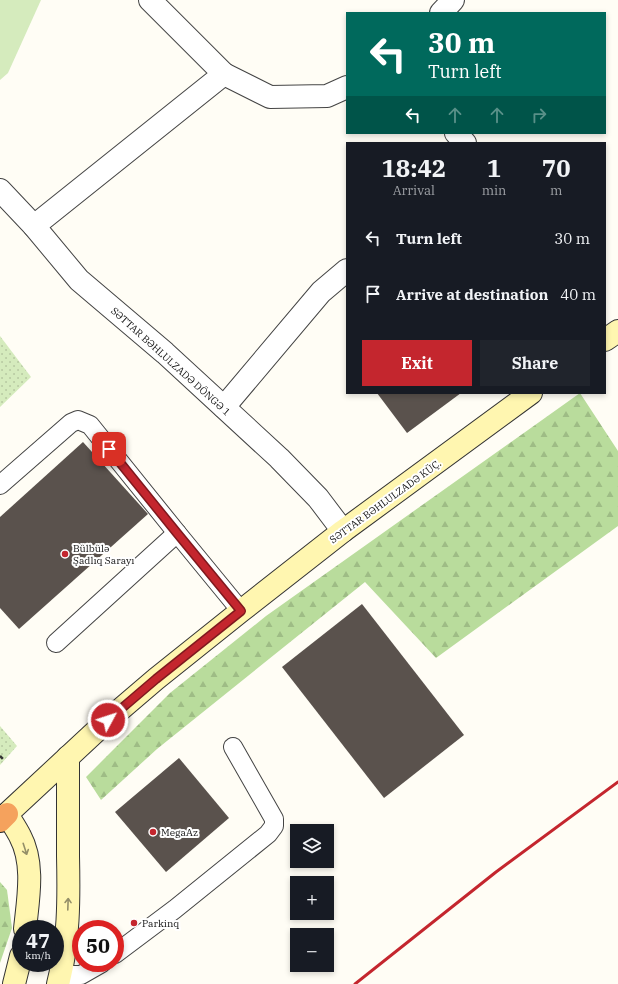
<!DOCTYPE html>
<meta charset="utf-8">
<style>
:root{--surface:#171b24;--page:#20242c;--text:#f1f3f6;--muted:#9ea1a6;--accent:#c4262e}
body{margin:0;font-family:"IBM Plex Serif",serif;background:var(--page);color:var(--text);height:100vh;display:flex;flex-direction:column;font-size:15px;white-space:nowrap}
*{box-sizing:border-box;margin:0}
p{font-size:13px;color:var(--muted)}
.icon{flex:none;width:22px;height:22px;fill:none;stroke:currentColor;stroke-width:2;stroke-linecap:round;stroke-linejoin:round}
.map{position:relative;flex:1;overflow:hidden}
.sheet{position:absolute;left:346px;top:142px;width:260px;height:252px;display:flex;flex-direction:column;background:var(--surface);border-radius:0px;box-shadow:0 2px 6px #0003}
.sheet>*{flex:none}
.top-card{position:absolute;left:346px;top:12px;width:260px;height:122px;border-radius:0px;box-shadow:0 2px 6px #0003;background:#00695c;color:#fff;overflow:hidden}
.controls{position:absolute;left:290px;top:824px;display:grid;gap:8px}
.controls a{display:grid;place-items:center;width:44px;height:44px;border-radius:0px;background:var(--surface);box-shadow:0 2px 6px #0003;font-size:20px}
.speed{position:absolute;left:12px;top:920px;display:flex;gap:8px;font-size:20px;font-weight:700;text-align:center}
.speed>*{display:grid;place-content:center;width:52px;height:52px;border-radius:50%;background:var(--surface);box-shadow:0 2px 6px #0003;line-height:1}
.speed small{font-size:10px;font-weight:400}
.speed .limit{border:6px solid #d22;background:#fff;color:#111}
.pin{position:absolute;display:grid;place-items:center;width:34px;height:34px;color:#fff;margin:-17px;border-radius:8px;box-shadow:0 2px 6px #0006}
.me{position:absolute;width:44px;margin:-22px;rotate:50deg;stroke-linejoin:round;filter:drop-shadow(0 0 3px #0008)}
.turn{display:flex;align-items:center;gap:14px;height:84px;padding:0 16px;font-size:18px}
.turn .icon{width:52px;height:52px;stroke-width:2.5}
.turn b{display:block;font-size:28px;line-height:34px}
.lanes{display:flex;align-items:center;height:38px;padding:0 16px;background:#0003;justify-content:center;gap:20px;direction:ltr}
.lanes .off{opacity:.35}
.eta{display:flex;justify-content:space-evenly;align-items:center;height:68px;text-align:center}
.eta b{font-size:24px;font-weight:800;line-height:28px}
.primary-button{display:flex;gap:8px;margin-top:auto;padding:8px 16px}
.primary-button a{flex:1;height:46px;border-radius:0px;background:var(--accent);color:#fff;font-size:16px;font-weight:800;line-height:46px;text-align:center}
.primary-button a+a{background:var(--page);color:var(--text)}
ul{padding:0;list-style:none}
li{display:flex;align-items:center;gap:12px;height:56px;padding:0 16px}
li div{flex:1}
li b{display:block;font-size:15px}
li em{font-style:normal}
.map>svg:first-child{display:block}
.grass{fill:#d5ebbd}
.forest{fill:url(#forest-firs)}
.park{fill:url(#park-dots)}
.building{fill:#5a524d}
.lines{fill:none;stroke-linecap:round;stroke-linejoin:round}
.lane-casing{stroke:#444;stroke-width:20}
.street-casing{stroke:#444;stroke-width:24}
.secondary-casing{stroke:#333;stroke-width:24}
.highway-casing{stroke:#222;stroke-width:24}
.path{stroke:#333;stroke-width:2.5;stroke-dasharray:4 2;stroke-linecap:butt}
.lane{stroke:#fff;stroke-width:18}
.street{stroke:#fff;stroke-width:22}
.secondary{stroke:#fff6b0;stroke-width:22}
.highway{stroke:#f5a25d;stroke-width:22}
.rail{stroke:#c4262e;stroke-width:3}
.oneway{stroke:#948f68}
.route-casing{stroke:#7f191e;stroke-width:10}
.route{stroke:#c4262e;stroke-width:7}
.poi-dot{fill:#c4262e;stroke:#fff;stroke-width:1.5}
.labels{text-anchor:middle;stroke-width:4;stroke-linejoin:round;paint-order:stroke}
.street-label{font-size:10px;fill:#111;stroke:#fff}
.poi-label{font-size:10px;fill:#111;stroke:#fff;text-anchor:start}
</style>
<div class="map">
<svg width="618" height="984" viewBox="0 0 618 984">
<defs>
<pattern id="forest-firs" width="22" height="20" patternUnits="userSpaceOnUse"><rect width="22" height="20" fill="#b9dc9c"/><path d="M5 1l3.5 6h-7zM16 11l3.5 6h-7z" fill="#9ebc85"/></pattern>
<pattern id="park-dots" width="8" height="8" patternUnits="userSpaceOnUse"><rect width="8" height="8" fill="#d5ebbd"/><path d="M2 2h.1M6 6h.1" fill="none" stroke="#b6c8a1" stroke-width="1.8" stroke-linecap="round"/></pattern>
</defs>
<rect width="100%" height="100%" fill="#fffdf5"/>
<polygon class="grass" points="0,0 41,0 8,73 0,80"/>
<g class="forest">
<polygon points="580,393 618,451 618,526 436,658 365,582 157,749 101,800 86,777 170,693 266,616"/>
<polygon points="0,882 7,890 12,928 0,963"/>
</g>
<g class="park">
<polygon points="0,336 31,377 0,407"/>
<polygon points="0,726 17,746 0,765"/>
</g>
<g class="building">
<polygon points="377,393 461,393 407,433"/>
<polygon points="83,442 148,514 19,629 0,608 0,517"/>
<polygon points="362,604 464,735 384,798 282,667"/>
<polygon points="179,758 229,818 166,872 115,812"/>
</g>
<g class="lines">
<defs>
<g id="lane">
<polyline points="0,485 71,423 78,420 90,425 177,533"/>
<polyline points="56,643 177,533 241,611"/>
<polyline points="115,954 175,909 268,834 274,826 274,819 233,747"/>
<polyline points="60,975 81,975 102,963"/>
</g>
<g id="street">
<polyline points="441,13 453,0"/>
<polyline points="224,74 270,97 327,96 347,87"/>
<polyline points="456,133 465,143"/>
<polyline points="0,190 34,226 79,280 165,353 279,458 318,498 343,531"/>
<polyline points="34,226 224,74 150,0"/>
<polyline points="224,407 321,292 347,270"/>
</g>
<g id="secondary">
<polyline points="605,340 618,331"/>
<path d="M25,929C28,899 35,864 20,836C16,828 11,821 7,814L108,720L156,679L241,611L343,531L531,393"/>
<polyline points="14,984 21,956"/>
<path d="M58,984C69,942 69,899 68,856C68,823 68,790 68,757"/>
</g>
<polyline id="highway" points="0,821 7,814"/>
</defs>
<use href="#lane" class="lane-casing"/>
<use href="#street" class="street-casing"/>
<use href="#secondary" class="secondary-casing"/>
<use href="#highway" class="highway-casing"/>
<polyline class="path" points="0,756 4,760"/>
<use href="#lane" class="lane"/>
<use href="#street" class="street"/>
<use href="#secondary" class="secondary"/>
<use href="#highway" class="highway"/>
<polyline class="rail" points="355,984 496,872 618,782"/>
</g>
<defs><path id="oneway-shaft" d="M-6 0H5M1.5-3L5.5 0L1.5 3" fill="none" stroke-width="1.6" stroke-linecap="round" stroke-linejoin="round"/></defs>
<g class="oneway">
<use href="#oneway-shaft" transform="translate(25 849) rotate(72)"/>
<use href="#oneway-shaft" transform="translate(68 904) rotate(-88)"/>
</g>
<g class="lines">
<defs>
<polyline id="route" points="108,720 156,679 241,611 177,533 109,449"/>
</defs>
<use href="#route" class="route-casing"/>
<use href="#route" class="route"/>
</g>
<g class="poi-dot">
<circle cx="65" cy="554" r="4"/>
<circle cx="153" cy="832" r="4"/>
<circle cx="134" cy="923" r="4"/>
</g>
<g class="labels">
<g class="street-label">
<text transform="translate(171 361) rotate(42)" y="4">SƏTTAR BƏHLULZADƏ DÖNGƏ 1</text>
<text transform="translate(385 501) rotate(-36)" y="4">SƏTTAR BƏHLULZADƏ KÜÇ.</text>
</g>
<g class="poi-label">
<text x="73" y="552">Bülbülə<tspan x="73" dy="12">Şadlıq Sarayı</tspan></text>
<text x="161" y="836">MegaAz</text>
<text x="142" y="927">Parkinq</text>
</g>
</g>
</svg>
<div class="controls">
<a><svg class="icon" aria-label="layers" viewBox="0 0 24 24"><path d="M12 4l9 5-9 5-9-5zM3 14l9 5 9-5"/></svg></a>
<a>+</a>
<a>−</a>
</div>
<div class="speed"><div>47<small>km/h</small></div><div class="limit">50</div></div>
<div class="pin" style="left:109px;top:449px;background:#d93025"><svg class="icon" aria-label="arrive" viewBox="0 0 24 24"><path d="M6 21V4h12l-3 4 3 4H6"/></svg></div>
<svg class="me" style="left:108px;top:720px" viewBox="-20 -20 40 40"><circle r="17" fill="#c4262e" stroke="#fff" stroke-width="3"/><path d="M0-11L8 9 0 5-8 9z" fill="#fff"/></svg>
<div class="top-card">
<div class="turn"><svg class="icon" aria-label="left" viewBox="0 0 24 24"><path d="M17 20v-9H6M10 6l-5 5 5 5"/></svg><div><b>30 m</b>Turn left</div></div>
<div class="lanes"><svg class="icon" aria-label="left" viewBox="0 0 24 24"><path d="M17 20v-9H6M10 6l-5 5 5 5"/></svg><svg class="icon off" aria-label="ahead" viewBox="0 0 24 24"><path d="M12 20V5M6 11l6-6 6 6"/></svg><svg class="icon off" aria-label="ahead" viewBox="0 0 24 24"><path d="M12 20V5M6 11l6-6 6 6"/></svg><svg class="icon off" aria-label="right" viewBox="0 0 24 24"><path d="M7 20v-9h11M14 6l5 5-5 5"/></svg></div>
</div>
<section class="sheet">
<div class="eta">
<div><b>18:42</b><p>Arrival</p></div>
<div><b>1</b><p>min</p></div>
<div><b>70</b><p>m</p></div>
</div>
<ul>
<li><svg class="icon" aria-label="left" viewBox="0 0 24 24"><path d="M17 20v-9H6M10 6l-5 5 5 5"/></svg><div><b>Turn left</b></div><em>30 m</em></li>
<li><svg class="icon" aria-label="arrive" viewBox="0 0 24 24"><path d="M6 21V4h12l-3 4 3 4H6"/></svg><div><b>Arrive at destination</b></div><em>40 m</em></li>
</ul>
<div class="primary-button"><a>Exit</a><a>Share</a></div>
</section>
</div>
